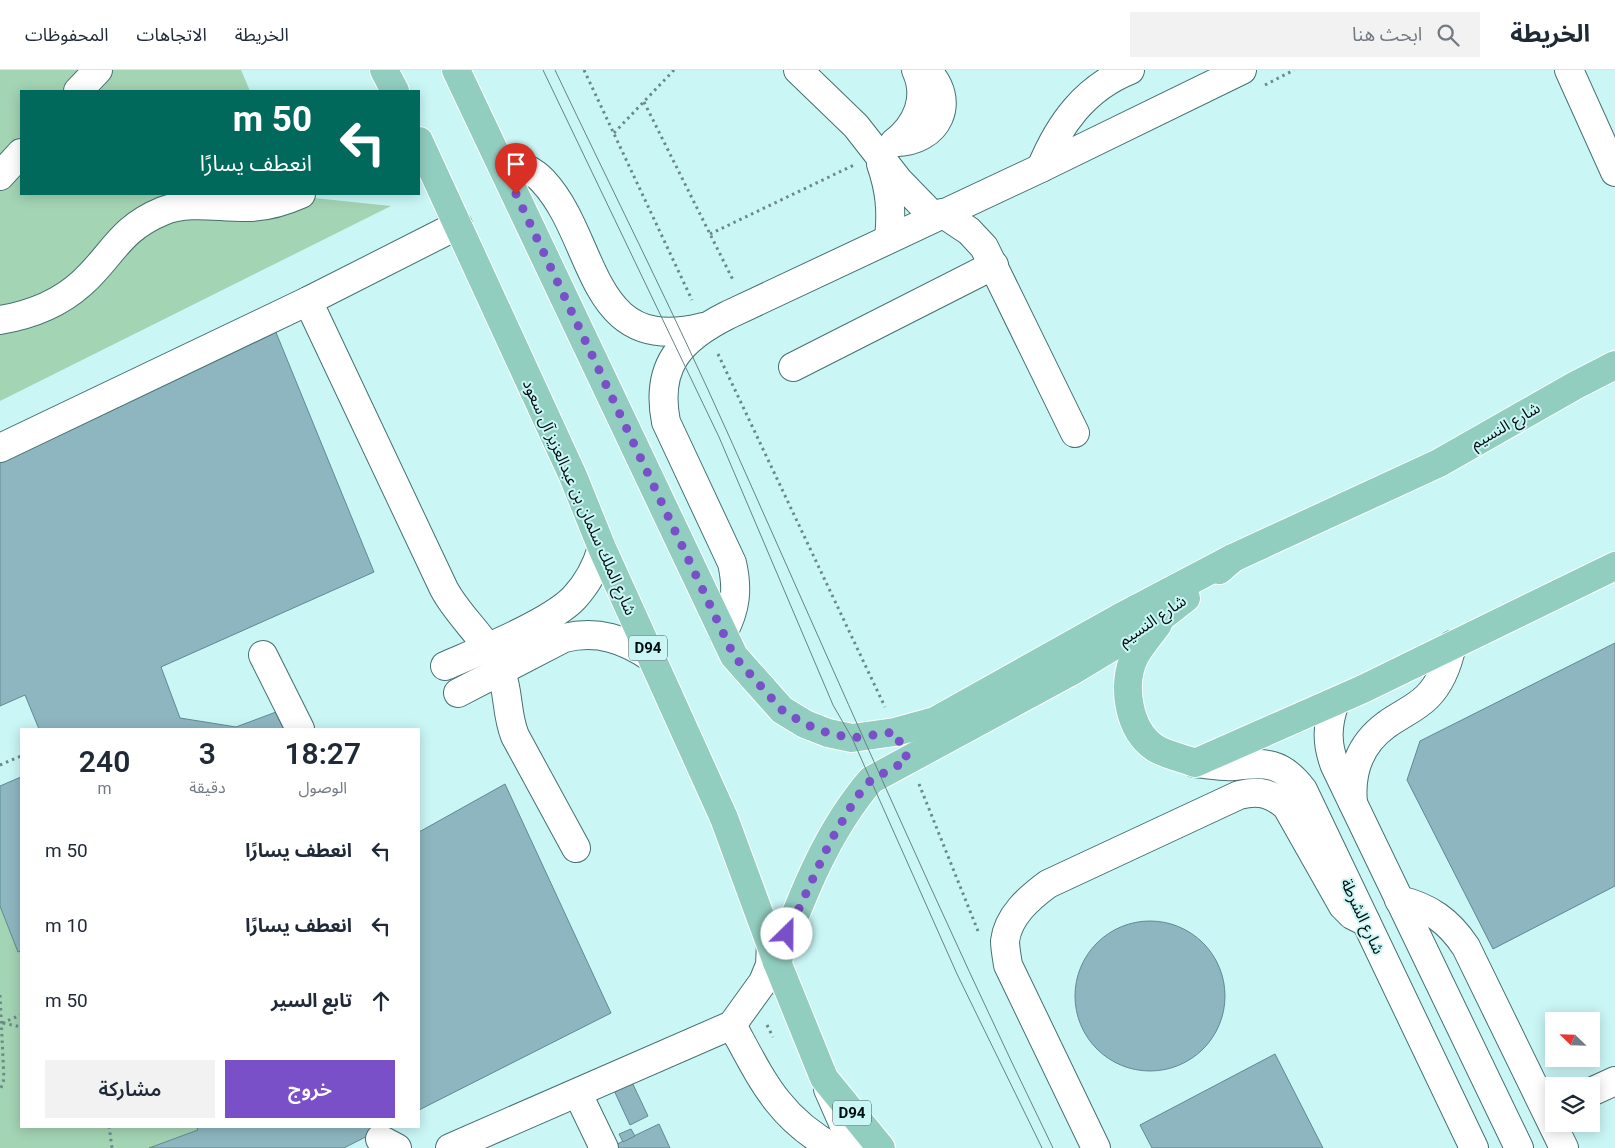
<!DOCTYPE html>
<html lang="ar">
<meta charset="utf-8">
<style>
:root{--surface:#fff;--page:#f2f2f3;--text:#1f2937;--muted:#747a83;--line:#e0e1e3;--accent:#7a50c9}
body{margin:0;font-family:Roboto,"Noto Sans Arabic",sans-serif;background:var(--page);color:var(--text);direction:rtl;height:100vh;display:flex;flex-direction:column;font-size:19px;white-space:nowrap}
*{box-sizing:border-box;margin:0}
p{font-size:16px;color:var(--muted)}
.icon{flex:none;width:28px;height:28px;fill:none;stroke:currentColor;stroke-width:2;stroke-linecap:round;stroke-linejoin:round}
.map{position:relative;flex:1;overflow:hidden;direction:ltr}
.details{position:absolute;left:20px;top:658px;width:400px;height:400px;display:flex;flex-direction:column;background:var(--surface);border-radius:0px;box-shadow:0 2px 12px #0003;direction:rtl}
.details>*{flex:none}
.top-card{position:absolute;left:20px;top:20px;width:400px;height:105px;border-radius:0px;box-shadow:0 2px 12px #0003;direction:rtl;background:#00695c;color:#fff;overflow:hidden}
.needle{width:32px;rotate:293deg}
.fabs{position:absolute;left:1545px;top:942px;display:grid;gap:10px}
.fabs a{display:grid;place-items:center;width:55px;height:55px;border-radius:0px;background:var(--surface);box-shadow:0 2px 12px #0003;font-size:25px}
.pin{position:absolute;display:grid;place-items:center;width:42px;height:42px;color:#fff;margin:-51px -21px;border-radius:50% 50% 50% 0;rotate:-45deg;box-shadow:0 0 5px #0007}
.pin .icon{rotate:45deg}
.me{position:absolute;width:55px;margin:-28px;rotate:23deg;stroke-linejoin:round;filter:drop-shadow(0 0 4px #0008)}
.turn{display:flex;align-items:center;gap:18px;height:105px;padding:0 25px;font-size:22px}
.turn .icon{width:65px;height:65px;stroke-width:2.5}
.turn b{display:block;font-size:35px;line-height:42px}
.eta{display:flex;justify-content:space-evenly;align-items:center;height:85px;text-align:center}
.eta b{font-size:30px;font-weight:600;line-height:35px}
.cta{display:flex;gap:10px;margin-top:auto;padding:10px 25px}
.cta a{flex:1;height:58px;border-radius:0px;background:var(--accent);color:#fff;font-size:20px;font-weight:600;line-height:58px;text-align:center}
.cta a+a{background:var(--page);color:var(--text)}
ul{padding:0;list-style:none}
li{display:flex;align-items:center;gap:15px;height:75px;padding:0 25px}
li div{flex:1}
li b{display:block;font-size:19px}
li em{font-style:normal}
header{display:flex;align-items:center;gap:30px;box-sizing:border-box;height:70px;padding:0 25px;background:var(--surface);border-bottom:1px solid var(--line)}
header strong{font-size:24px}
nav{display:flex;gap:28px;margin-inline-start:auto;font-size:18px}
.search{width:350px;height:45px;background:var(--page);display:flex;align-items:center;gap:12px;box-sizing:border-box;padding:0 18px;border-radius:0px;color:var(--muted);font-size:19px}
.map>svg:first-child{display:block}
.green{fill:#a3d4b4}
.building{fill:#8eb6c0;stroke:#628993}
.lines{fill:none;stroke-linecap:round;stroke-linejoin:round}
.minor-casing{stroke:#477070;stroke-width:30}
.major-casing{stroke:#fff;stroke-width:30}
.path{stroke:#6b8989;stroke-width:3;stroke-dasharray:2.5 4;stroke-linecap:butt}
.minor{stroke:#fff;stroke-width:28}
.major{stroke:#92cec0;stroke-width:28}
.tram{stroke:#678383;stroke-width:1}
.route{stroke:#7a50c9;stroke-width:9;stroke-dasharray:0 16.2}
.labels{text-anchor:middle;stroke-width:4;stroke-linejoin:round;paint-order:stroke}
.shield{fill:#caf6f6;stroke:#3d5454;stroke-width:1}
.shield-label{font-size:15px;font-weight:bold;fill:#010e0e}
.street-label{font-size:16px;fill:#010e0e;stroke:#caf6f6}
</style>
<header>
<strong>الخريطة</strong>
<div class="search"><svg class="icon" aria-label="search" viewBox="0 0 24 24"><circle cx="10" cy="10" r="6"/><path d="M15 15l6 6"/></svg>ابحث هنا</div>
<nav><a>الخريطة</a><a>الاتجاهات</a><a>المحفوظات</a></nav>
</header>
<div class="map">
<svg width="1615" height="1078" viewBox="0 0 1615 1078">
<rect width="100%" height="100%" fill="#caf6f6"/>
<g class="green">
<polygon points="0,0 241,0 250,21 21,21 21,124 294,124 295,126 391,136 0,331"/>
<polygon points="0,739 21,780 21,1056 216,1056 223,1078 0,1078"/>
</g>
<g class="building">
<polygon points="275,260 374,502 161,597 180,648 236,657 284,639 292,659 39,659 25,625 0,636 0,386"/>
<polygon points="1615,573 1615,816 1493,879 1407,710 1420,671"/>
<polygon points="21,707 21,881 18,882 0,836 0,716"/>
<polygon points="505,714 611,943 419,1040 419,762"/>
<circle cx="1150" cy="926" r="75"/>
<polygon points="1275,984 1323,1078 1152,1078 1140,1055"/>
<polygon points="630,1008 648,1046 630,1055 612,1016"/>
<polygon points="659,1054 670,1078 616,1078 615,1075"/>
<polygon points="196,1056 387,1056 344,1078 149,1078 198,1060"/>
<polygon points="631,1059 635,1066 623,1072 619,1064"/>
</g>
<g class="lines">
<defs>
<g id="minor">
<polyline points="798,0 856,56 899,111 934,147"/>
<polyline points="1569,0 1615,102"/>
<polyline points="78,21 98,0"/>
<path d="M895,72C938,72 958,31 926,0"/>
<path d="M894,73C917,55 929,28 916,0"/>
<path d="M499,89C515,94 531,98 543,111C598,170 587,287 703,257"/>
<path d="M881,94C890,120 892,141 889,168"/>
<path d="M1041,98C1059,54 1085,18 1130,0"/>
<polyline points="0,106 21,83"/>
<polyline points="942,143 969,161 984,177 1075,363"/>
<path d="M308,231L444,519C460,549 488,569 501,602C509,622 506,644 515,666L576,778"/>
<path d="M0,250C30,245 59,234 82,213C113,185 119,159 163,141C188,131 216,137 242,137C262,138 283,132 301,124"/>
<polyline points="793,297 994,195"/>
<polyline points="0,378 308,231 458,155"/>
<path d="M723,563C736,539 738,519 732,493L666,352C655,296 680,269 728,245L1041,98L1242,0"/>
<polyline points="263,585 300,659"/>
<path d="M445,596C479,581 550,553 574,528C588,513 596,498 602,478"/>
<path d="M458,623L564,568C598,560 624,569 652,588"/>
<path d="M1335,632C1327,655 1326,673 1335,696L1519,1078"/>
<path d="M1195,693C1207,694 1222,697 1234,696C1266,692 1282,692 1303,720L1474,1078"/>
<path d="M1353,733C1350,702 1360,674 1386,655C1399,645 1415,639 1427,627C1441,613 1448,594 1452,575"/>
<path d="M1399,830C1429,837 1449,851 1466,877L1564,1078"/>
<path d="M732,955C761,1008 778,1048 834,1078"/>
<polyline points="828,1019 854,1078"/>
<polyline points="1591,1022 1615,1011"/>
<polyline points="578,1024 604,1078"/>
<polyline points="380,1069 397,1078"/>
<polyline points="450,1078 732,955 763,912 770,895 771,873"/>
<path d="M1096,1078L1008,895C1007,888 1005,878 1005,871C1008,846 1029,828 1048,814L1239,725C1259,720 1272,723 1287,737L1343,836L1352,845L1366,852"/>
</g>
<g id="major">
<polyline points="384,0 395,21"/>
<polyline points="456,0 734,586 782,640 805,654 828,663 852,668 895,662 935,651 1119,548 1233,488"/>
<polyline points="419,71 573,406 602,478 724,748 777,892 824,1008 881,1078"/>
<polyline points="1219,500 1233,488 1439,393 1576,315 1615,295"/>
<path d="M1158,554C1150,565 1141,575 1135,586C1121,614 1128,660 1155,678C1166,685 1183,688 1195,693L1363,619L1615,496"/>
<path d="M777,892C801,829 826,762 871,710L1072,601L1163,546L1186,528"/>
</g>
</defs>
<use href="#minor" class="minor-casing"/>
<use href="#major" class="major-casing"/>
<g class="path">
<polyline points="584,0 692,230"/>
<polyline points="1265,15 1294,0"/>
<polyline points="644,32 734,212"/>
<polyline points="614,63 674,0"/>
<polyline points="710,164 854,95"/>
<polyline points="718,284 885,637"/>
<polyline points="0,695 21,686"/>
<polyline points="919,714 978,861"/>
<polyline points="0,925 4,1009 0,1021"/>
<polyline points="2,953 21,945"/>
<polyline points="3,953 21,957"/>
<polyline points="767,955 773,967"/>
<polyline points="109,1056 112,1078"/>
</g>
<use href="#minor" class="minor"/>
<use href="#major" class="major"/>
<g class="tram">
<polyline points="543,0 719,367 833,635 852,668 957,904 1042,1078"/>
<path d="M555,0C613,122 674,243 729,366C836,605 939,844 1053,1078"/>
</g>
</g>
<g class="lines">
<polyline class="route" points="516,124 734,586 782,640 805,654 828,663 852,668 895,662 908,690 871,710 856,728 830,772 787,864"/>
</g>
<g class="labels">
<g class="shield">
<rect x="629" y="565.5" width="38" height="25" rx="4"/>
<rect x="833" y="1030.5" width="38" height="25" rx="4"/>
</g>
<g class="shield-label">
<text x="648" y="583">D94</text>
<text x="852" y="1048">D94</text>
</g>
<g class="street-label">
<text transform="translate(1505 355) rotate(-30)" y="6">شارع النسيم</text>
<text transform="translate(580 427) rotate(66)" y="6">شارع الملك سلمان بن عبدالعزيز آل سعود</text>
<text transform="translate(1152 550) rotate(-34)" y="6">شارع النسيم</text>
<text transform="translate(1363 846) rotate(65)" y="6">شارع الشرطة</text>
</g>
</g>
</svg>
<div class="fabs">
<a><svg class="needle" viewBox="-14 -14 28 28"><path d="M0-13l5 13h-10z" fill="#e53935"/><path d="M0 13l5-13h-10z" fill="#747a83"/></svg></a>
<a><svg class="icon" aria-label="layers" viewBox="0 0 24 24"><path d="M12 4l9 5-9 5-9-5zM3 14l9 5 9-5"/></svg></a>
</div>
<div class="pin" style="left:516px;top:124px;background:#d93025"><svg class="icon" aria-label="arrive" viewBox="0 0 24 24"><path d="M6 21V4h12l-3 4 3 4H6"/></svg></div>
<svg class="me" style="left:787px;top:864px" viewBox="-20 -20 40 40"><circle r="19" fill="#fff"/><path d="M0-13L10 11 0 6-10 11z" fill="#7a50c9"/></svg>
<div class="top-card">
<div class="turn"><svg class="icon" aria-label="left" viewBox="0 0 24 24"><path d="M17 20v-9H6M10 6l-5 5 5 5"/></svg><div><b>50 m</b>انعطف يسارًا</div></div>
</div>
<section class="details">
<div class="eta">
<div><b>18:27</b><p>الوصول</p></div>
<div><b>3</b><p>دقيقة</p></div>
<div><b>240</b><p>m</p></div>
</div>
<ul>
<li><svg class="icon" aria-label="left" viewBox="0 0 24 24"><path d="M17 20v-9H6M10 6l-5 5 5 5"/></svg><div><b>انعطف يسارًا</b></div><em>50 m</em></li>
<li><svg class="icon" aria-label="left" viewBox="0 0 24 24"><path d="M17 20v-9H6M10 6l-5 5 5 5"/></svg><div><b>انعطف يسارًا</b></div><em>10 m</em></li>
<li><svg class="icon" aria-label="ahead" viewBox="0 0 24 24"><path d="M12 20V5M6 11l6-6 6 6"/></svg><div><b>تابع السير</b></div><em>50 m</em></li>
</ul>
<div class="cta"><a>خروج</a><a>مشاركة</a></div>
</section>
</div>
